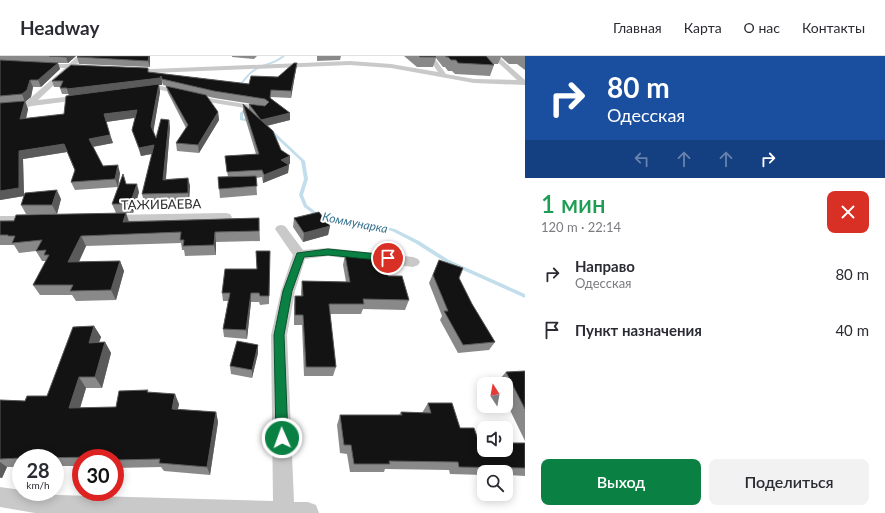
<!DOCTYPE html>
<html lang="ru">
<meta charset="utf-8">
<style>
:root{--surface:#fff;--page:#f2f2f3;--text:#2b2b33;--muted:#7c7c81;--line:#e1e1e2;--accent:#0b8043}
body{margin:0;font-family:Lato,sans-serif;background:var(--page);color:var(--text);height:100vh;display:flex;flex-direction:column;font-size:15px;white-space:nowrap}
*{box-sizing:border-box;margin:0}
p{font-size:13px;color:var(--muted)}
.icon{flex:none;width:22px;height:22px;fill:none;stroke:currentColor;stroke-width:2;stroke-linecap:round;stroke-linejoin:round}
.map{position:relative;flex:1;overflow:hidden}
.drawer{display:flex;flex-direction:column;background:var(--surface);width:360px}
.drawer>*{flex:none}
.guide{background:#1a4fa0;color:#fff;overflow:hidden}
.needle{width:26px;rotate:349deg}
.controls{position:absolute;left:477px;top:321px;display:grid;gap:8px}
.controls a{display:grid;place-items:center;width:36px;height:36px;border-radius:8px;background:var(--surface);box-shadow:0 2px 10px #0003;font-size:20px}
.speed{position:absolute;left:12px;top:393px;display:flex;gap:8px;font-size:20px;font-weight:700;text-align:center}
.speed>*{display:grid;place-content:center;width:52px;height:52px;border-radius:50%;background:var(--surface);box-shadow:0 2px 10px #0003;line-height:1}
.speed small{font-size:10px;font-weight:400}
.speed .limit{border:6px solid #d22;background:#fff;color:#111}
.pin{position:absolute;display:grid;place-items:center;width:34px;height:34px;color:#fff;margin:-17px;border:2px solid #fff;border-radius:50%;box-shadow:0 1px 4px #0007}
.me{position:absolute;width:44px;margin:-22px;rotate:358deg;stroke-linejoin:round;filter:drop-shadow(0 0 3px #0008)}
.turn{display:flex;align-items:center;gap:14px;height:84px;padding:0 16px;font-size:18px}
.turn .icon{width:52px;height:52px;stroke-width:2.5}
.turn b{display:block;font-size:28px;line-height:34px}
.lanes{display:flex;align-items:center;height:38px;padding:0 16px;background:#0003;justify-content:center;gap:20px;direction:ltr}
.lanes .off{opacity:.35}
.round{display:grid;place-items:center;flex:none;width:42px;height:42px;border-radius:8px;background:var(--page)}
.headline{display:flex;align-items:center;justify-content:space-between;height:68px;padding:0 16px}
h1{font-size:24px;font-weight:600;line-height:30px;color:#1e9e55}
.button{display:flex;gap:8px;margin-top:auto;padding:8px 16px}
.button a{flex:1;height:46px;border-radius:8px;background:var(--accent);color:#fff;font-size:16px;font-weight:600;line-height:46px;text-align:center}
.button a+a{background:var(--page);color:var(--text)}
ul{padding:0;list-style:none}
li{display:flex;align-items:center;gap:12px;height:56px;padding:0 16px}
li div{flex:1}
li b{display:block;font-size:15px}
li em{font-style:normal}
header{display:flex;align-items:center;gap:24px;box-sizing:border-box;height:56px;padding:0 20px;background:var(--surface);border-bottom:1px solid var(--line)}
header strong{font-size:19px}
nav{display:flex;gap:22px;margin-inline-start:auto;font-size:14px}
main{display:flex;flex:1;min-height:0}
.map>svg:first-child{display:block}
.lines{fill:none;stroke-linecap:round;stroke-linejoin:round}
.stream{fill:#c3deeb;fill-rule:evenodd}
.minor{fill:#c9c9c9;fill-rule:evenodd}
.wall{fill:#898989}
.shaded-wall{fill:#5a5a5a}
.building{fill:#131313;stroke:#5a5a5a}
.route{fill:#0b8043;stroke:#07532c}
.labels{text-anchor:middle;stroke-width:4;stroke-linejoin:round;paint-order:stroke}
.far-water-label{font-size:12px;font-style:italic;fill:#38738f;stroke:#fff}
.street-label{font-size:13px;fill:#2c2c2c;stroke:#fff}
</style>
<header>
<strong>Headway</strong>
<nav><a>Главная</a><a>Карта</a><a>О нас</a><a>Контакты</a></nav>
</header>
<main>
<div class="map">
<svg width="525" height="457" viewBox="0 0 525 457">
<rect width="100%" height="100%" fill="#fff"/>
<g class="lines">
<g class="stream">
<path d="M282,0H285C275,9 263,9 253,16C249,19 246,24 242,28L245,31V32H243L240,28C244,22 249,16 256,12C265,7 273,7 282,0Z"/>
<polygon points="252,46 254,47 243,58 243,62 253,65 253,67 240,64 240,57"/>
<polygon points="269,73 271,73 305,105 308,123 303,139 307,149 321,160 355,164 395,173 419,185 449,204 525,238 525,242 445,206 415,187 392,175 355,166 319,162 304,151 299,139 304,123 301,105 269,75"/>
</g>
<g class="minor">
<polygon points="78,0 85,0 77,8 90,10 90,12 72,12 38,44 83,39 86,39 86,43 32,50 28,51 25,50 0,53 0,49 27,45 65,12 40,11 37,9 38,8 69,8"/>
<polygon points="427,0 433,0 446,18 474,23 517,24 491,0 498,0 525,24 525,29 474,27 391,12 350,9 152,17 130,15 126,13 130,11 152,13 350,5 391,8 438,16"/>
<polygon points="161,30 214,43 264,51 268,53 264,55 214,47 161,34 141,35 137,33 141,31"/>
<polygon points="226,157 230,158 232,161 230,164 108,167 104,166 102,163 104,160 108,159"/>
<polygon points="0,160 32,160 36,161 38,164 36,167 32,168 0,168"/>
<polygon points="281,169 285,170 303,194 328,192 413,201 418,203 420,206 418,209 413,211 328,200 305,203 295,235 287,279 294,446 308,446 316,449 319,457 35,457 0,451 0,431 21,434 21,436 36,436 58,439 273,445 271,279 281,235 293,199 275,173 277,170"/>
</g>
</g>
<g class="wall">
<polygon points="0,0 76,0 68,7 58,7 60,13 41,31 33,31 31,41 25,46 28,53 26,63 64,58 71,39 68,38 62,38 60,32 60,31 54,31 52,25 149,16 249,28 278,21 297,7 296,13 291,42 271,41 271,43 290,64 267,70 281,94 290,100 290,108 288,108 289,109 288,117 263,127 262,121 256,122 257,139 220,142 218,121 228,121 225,100 256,98 243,55 243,48 249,54 249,48 265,50 214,42 206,40 218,56 219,64 199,97 177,95 176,87 186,72 168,37 166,30 188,35 163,29 162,26 162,29 159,29 160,36 153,75 156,82 169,64 170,72 166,123 188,122 190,130 189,145 144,146 142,138 152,98 141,100 132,74 135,62 106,66 113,87 93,91 103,110 120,117 118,131 75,134 71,126 75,115 67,96 23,103 24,140 0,144"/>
<polygon points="232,0 257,0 254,3 232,1"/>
<polygon points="317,0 341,0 340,4 317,5"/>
<polygon points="404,0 525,0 525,14 517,8 509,8 501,1 498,8 493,8 494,9 490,20 455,18 452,15 448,15 445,11 443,11 436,2 433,11 417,11"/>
<polygon points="77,1 150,3 150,11 79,8"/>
<polygon points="126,128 139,136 133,157 116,157 112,148"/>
<polygon points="61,143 57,158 26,158 21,149"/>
<polygon points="126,157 129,165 259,162 260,185 216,186 216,199 185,200 184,194 182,194 181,187 86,190 79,206 120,205 124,215 116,244 76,245 72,239 40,239 33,229 46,205 42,205 36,195 19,197 14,189 0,189 0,165"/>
<polygon points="294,162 330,170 328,179 303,186 293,171"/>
<polygon points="256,195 270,195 269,248 260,249 259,246 251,246 247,283 224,281 223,273 228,245 223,245 222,237 257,213"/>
<polygon points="345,199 388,220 409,244 405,254 363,253 361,258 330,258 336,311 333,320 304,320 302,269 294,269 294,250 295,240 301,240 301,235 302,225 346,226 343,209"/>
<polygon points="439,204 459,222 472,248 495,286 489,294 458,297 440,264 442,260 429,227"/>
<polygon points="94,270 101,281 99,286 105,286 111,297 102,332 86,332 80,352 116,351 149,337 179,348 178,353 216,356 218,366 210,419 164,415 161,411 115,412 115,402 81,402 81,410 55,410 55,402 21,402 21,411 7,411 2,422 0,422 0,344 25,345 47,340"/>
<polygon points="258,297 252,322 231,318 230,310"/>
<polygon points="525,315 525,385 506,346 506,328 497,328 497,326 506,316"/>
<polygon points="428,347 479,386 525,387 525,420 506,419 506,416 484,416 484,419 450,418 449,414 385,413 384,416 350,416 347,398 340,397 337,369 340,359 399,359 401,356 422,357"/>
</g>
<g class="shaded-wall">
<polygon points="67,0 76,0 68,7 66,1"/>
<polygon points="149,0 150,0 150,11 148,5"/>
<polygon points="58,7 60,13 41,31 38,24"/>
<polygon points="297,7 296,13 291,42 291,35"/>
<polygon points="161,20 162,26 162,29 159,29 160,36 153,78 151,70 159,29 69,40 67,33"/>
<polygon points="30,24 33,31 31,41 25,46 22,38"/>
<polygon points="25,45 28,53 24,71 20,63"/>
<polygon points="137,54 139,61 106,66 104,58"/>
<polygon points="218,56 219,64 199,97 198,89"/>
<polygon points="290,57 290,64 261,71 261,64"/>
<polygon points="169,64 170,72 165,132 163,124"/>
<polygon points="110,79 113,87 91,91 89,83"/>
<polygon points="64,88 67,96 23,103 24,140 0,144 0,135 19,95"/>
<polygon points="154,89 156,97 141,100 139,92"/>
<polygon points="290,100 290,108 281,111 281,104"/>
<polygon points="118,109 120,117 118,131 115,123"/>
<polygon points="289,109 288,117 263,127 264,119"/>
<polygon points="188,122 190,130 189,145 188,137"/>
<polygon points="137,128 139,136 133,157 130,148"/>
<polygon points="57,134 61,143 57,158 52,149"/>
<polygon points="126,157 129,167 123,166"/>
<polygon points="330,170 328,179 303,186 304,177"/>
<polygon points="215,176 216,186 216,199 214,189"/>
<polygon points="81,180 86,190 74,216 68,206"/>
<polygon points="120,205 124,215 116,244 111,234"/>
<polygon points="251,237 251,246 247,283 246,274"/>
<polygon points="94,270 101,281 95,298 89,287"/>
<polygon points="105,286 111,297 102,332 95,321"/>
<polygon points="258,289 258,297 252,322 252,314"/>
<polygon points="79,321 86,332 77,362 69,352"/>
<polygon points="175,338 179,348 176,362 172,353"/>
<polygon points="216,356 218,366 210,419 207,411"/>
<polygon points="0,406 7,411 2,422 0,421"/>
</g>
<g class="building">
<polygon points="49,0 67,0 66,1"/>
<polygon points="78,0 149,0 148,5 77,1"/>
<polygon points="419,0 435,0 436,1 420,1"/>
<polygon points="446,0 486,0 494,9 458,7 456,4 451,4 448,1 446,1"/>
<polygon points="0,4 58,7 38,24 30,24 27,34 22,38 0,40"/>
<polygon points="294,7 297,7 291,35 271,34 270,42 290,57 261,64 249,48 265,50 269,46 265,43 214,35 162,23 161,20 160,22 67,33 67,32 60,32 63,25 52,25 71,9 148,12 148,16 249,28 251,20 278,21"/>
<polygon points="159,28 151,70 156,82 161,63 169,64 163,124 188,122 188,137 142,138 154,89 139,92 132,74 137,54 104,58 110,79 89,83 103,110 118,109 115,123 71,126 75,114 64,88 19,95 19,132 0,135 0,47 25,45 20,63 64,58 66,40"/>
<polygon points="166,30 206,39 218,56 198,89 176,87 188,69"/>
<polygon points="243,48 273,75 281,94 290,100 281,104 289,109 264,119 262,114 227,116 225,100 259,98"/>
<polygon points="123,118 126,128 137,128 130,148 112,148"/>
<polygon points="256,120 257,130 219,133 218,121"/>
<polygon points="57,134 52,149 21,149 25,137"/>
<polygon points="319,156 330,170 304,177 294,162"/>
<polygon points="126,157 123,166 259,162 259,175 215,176 214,189 183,190 184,184 180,184 181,176 81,180 68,206 120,205 111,234 70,235 73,229 33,229 49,199 44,199 46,194 36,195 42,184 12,187 15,180 8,180 8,179 0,179 0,165 14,165 16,159"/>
<polygon points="256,195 270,195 269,240 260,240 259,237 251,237 246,274 223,273 230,237 222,237 225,213 257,213"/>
<polygon points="345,199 383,200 388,220 402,220 409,244 363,243 364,248 329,248 336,311 306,311 303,259 295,259 295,240 303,240 302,225 350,226"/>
<polygon points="439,204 463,212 459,222 472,248 495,286 463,289 444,255 448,255 433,219"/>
<polygon points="94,270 89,287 105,286 95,321 79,321 69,352 116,351 119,335 148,334 147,336 175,338 172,353 216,356 207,411 159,407 160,403 115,404 115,402 104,402 104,401 21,402 0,403 0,344 25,345 27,340 47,340 73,271"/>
<polygon points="237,285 258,289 252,314 230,310"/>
<polygon points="525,315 525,353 506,316"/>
<polygon points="428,347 452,347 460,372 474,372 479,386 484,386 484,394 506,394 506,387 525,387 525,412 459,411 458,406 389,405 390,408 354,408 351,389 344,389 340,359 402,359 401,356 431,357"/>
</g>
<polygon class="route" points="328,193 388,199 392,202 388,205 328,199 304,201 292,235 284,279 288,382 286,387 282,388 278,387 276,382 274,279 283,235 297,197"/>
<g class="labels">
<g class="far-water-label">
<text transform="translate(355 167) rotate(11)" y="4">Коммунарка</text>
</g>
<g class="street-label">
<text transform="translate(161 148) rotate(-1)" y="5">ТАЖИБАЕВА</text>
</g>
</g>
</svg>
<div class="controls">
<a><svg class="needle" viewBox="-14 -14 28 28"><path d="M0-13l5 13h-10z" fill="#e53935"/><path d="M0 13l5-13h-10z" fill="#7c7c81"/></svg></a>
<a><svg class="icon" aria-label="sound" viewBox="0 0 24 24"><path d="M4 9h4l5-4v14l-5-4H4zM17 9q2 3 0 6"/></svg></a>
<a><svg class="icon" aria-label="search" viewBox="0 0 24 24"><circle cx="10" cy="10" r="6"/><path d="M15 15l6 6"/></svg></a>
</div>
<div class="speed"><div>28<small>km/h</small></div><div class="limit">30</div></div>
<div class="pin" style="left:388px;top:202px;background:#d93025"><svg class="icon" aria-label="arrive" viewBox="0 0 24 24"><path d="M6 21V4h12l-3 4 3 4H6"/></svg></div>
<svg class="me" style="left:282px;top:382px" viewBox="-20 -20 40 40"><circle r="17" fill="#0b8043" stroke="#fff" stroke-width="3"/><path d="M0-11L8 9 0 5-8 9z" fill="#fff"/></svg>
</div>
<section class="drawer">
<div class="guide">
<div class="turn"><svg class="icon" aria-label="right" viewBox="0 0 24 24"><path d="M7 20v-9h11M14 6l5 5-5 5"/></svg><div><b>80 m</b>Одесская</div></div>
<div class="lanes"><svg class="icon off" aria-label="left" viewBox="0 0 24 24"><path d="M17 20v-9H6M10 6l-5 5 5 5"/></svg><svg class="icon off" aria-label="ahead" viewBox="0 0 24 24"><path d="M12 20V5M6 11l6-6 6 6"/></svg><svg class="icon off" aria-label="ahead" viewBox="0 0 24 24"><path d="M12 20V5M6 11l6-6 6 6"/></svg><svg class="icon" aria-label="right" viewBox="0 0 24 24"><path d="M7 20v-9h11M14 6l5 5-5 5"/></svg></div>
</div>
<div class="headline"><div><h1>1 мин</h1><p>120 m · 22:14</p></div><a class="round" style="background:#d93025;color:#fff"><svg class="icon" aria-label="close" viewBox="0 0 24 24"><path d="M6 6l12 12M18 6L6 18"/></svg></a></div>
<ul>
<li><svg class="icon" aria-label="right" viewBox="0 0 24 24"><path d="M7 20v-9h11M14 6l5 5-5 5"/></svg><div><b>Направо</b><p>Одесская</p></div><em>80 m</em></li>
<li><svg class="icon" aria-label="arrive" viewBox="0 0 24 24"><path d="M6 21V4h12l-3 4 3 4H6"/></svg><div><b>Пункт назначения</b></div><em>40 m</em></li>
</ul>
<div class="button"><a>Выход</a><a>Поделиться</a></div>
</section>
</main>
